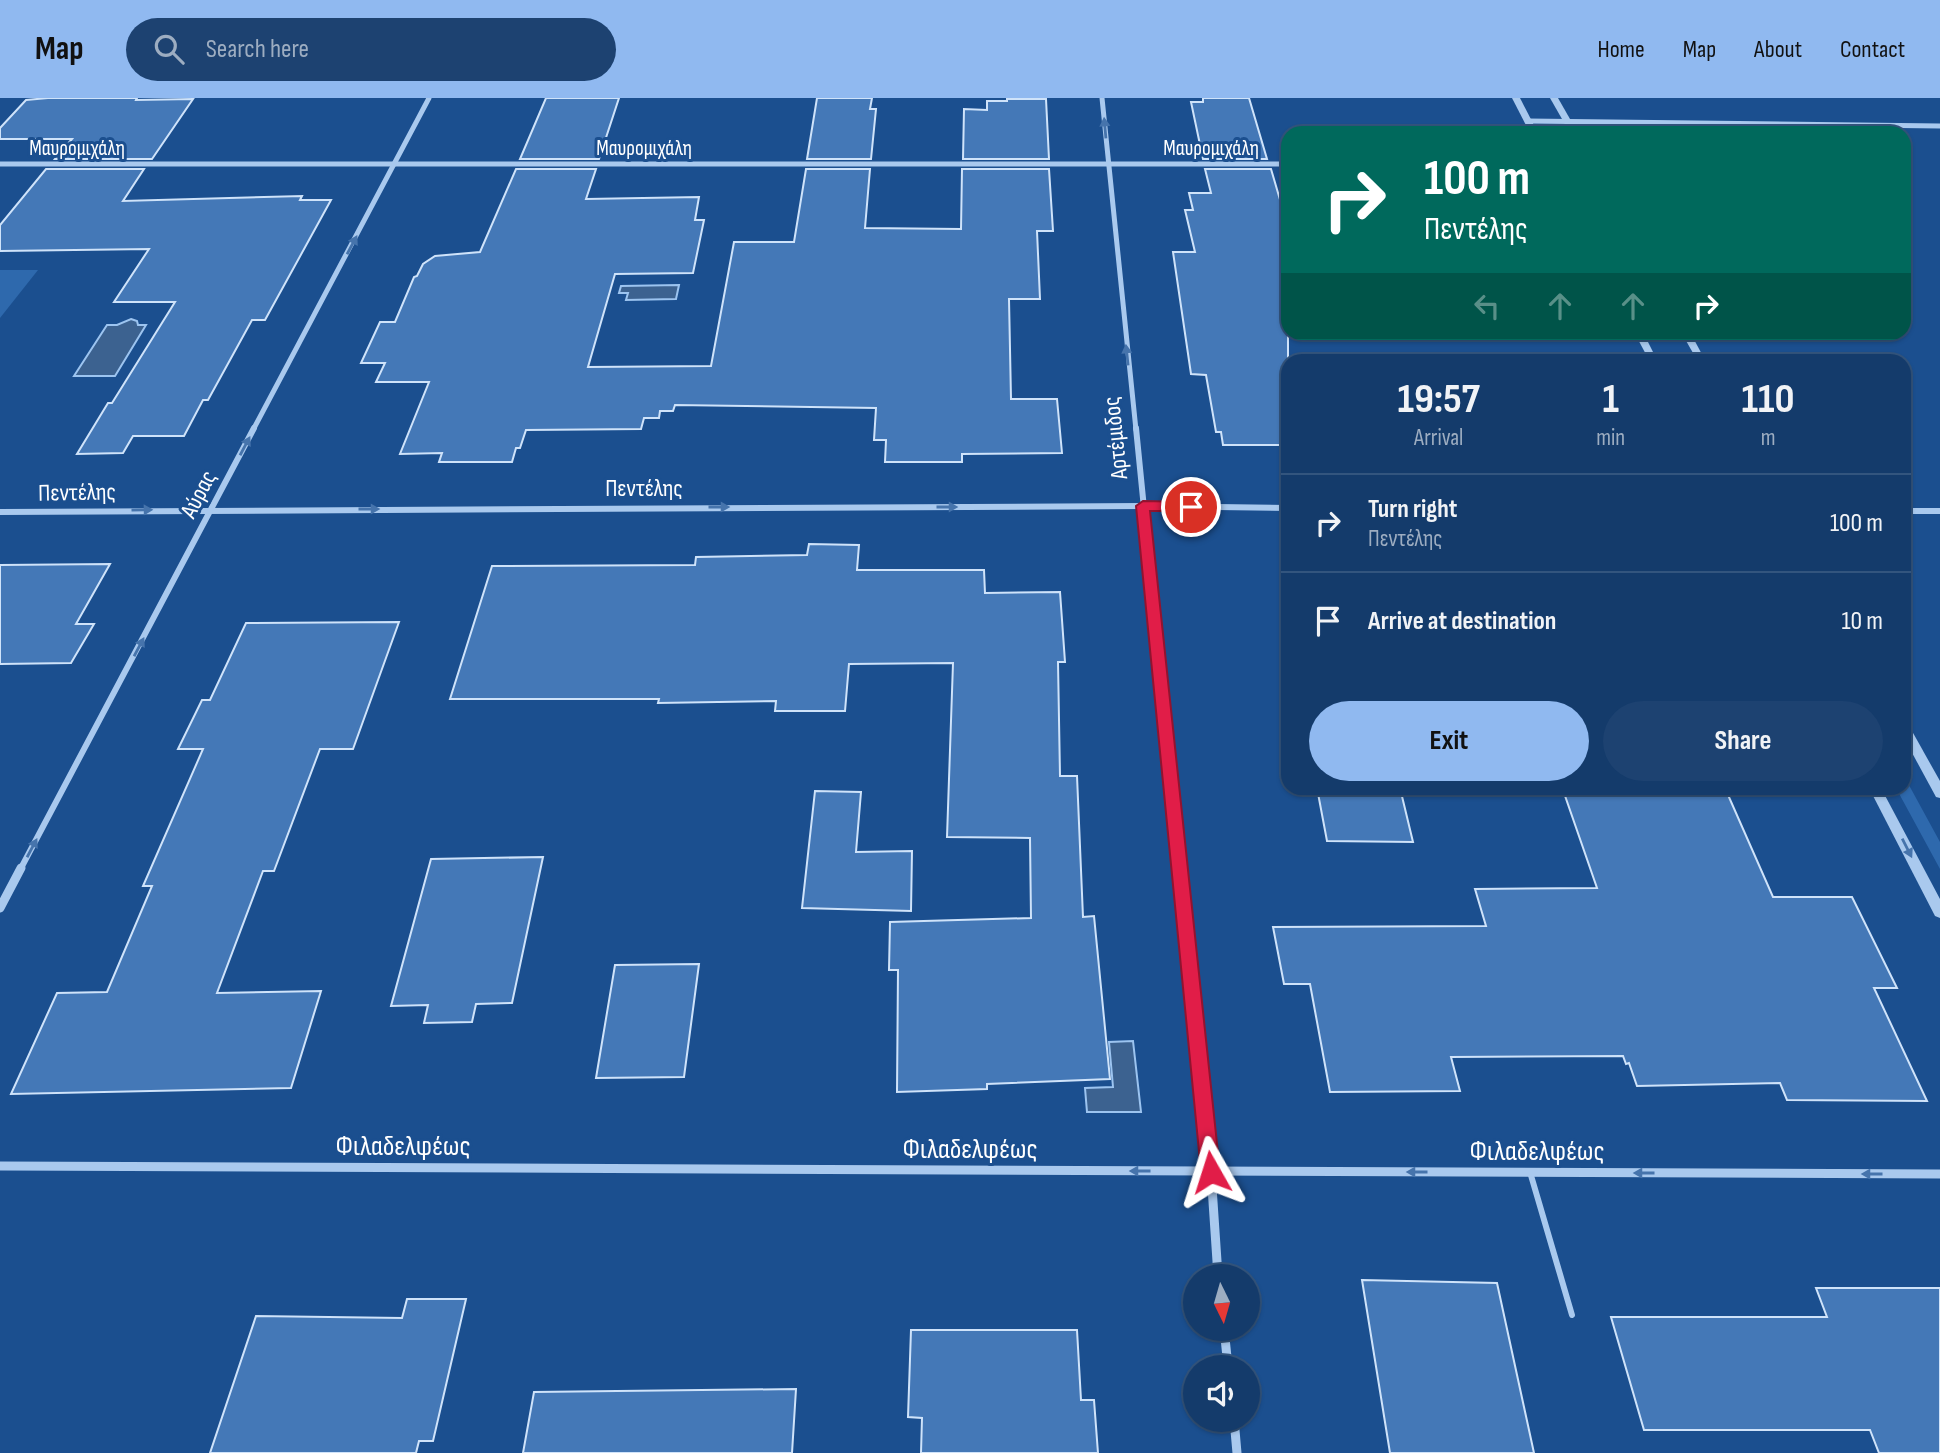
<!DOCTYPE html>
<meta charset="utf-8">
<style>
:root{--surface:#143b6b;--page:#1d4271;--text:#f1f3f6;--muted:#9dadc1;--line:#33557e;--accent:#90b9f0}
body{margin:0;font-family:"Sofia Sans Condensed",sans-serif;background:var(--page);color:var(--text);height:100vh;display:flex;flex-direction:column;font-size:26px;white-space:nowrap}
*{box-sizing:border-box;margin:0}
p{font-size:23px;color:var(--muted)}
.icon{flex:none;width:38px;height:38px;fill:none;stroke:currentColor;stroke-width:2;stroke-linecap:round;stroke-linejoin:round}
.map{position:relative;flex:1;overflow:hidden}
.sheet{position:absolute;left:1281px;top:256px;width:630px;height:441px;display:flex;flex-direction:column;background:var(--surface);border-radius:21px;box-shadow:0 2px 5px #0004,0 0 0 2px var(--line)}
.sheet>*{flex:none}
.top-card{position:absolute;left:1281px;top:28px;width:630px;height:214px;border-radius:21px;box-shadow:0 2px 5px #0004,0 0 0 2px var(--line);background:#00695c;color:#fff;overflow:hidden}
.needle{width:46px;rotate:175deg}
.controls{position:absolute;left:1183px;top:1166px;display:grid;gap:14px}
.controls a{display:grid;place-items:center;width:77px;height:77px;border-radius:50%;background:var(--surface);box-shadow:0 2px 5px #0004,0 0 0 2px var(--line);font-size:35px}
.pin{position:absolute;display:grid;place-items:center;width:60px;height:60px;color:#fff;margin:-30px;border:4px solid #fff;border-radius:50%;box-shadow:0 2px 7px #0007}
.me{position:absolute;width:77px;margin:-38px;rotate:354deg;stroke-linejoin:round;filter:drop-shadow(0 0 5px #0008)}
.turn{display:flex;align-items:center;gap:24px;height:147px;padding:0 28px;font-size:32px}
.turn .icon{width:91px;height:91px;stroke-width:2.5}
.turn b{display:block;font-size:49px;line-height:60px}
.lanes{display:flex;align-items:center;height:66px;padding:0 28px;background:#0003;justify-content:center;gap:35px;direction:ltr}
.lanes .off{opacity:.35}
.eta{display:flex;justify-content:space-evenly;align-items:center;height:119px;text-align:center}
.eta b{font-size:42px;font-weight:700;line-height:49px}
.cta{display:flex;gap:14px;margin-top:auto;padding:14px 28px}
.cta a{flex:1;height:80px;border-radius:42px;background:var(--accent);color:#111;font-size:28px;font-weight:700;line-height:80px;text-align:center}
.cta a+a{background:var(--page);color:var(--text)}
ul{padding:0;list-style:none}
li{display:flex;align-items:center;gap:21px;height:98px;padding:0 28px;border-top:2px solid var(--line)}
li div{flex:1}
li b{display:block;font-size:26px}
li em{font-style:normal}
header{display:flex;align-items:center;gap:42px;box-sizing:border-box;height:98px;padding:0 35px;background:var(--accent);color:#111}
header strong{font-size:33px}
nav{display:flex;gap:38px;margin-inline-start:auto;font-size:24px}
.search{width:490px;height:63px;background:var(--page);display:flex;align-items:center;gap:18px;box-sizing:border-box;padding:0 24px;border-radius:38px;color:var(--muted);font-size:26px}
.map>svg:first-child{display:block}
.green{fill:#2e69ad}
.water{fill:#3c6290;stroke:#9cc4f0;stroke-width:2}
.building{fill:#4478b7;stroke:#cfe3fa;stroke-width:2}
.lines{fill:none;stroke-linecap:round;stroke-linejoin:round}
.service{stroke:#a9c9ee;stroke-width:6}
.minor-far2{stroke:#a9c9ee;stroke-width:5}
.minor-far1{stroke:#a9c9ee;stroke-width:6}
.minor{stroke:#a9c9ee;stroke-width:9}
.tertiary{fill:#a9c9ee;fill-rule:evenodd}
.oneway{fill:#4674ac}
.route{fill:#e11d48;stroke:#92132f;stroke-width:2}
.labels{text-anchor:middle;stroke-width:6;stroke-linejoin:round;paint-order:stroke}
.far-street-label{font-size:21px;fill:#fff;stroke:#1b4f8f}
.street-label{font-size:24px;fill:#fff;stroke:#1b4f8f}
.near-street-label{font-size:28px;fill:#fff;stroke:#1b4f8f}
</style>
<header>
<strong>Map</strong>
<div class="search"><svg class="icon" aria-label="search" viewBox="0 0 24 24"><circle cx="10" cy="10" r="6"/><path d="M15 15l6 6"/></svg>Search here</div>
<nav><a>Home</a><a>Map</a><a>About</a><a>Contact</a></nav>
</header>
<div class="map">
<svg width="1940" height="1355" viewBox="0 0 1940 1355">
<rect width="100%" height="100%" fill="#1b4f8f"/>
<g class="green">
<polygon points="0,172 38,172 0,220"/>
<polygon points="1904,678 1940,744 1940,771 1896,690 1904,690"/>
</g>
<g class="water">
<polygon points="679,187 676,201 626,202 628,195 619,195 621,188"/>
<polygon points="131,221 137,223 138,227 146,227 115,278 74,278 107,227 117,227"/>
<polygon points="1133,943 1141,1014 1087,1014 1085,990 1113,989 1109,944"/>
</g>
<g class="building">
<polygon points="48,0 137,0 136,2 193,1 152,61 55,61 72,41 0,41 0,30 26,2"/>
<polygon points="546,0 619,0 599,61 520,61"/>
<polygon points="817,0 872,0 870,11 876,11 871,61 807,61"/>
<polygon points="1203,0 1249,0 1267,61 1203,61 1191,4 1203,4"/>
<polygon points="1007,1 1046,1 1049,61 963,61 964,11 987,12 987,3 1007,3"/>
<polygon points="46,71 144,71 123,103 302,98 300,102 331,102 265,222 252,222 208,302 203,302 184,338 133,338 123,355 77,356 108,305 112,305 175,204 114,204 149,151 0,153 0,127"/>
<polygon points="516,71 596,71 586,101 699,99 695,122 704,122 693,175 615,176 588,269 711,268 734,144 794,144 806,71 870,71 865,130 961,131 962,71 1049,71 1053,133 1037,133 1040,201 1009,201 1011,301 1057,301 1062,355 962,356 962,364 885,364 886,342 874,342 876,310 675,307 673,313 660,313 659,320 644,320 641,331 526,332 520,350 516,350 512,364 439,364 442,355 400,356 429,284 376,284 385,265 361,265 380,224 395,224 414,179 417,178 423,166 435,158 480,154"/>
<polygon points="1205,71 1271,71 1288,129 1288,347 1223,347 1221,334 1216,334 1206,277 1191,276 1173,154 1195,154 1185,112 1193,112 1189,95 1211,95"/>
<polygon points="809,446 859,447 857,472 984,472 985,495 1060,494 1065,564 1058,564 1060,678 1077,678 1083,819 1094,818 1110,981 987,986 987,991 897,994 898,872 889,872 890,824 1031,820 1030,740 947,739 953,565 849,566 845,613 775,613 776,603 658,605 659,601 450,601 492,468 695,467 696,459 807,457"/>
<polygon points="110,466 76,526 94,526 71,565 0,566 0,467"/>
<polygon points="399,524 353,651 320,651 274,773 263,773 217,895 321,893 291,990 11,996 57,895 107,894 152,788 143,788 203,651 178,651 202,602 210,602 246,525"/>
<polygon points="1317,690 1400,690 1413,744 1327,743"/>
<polygon points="1628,690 1725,690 1773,799 1852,799 1897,890 1874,890 1927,1003 1787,1002 1780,985 1637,988 1629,965 1626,966 1623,958 1451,959 1460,993 1330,994 1310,886 1284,886 1273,829 1486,828 1475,791 1597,790 1563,692 1630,692"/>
<polygon points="815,693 861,694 856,754 912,753 911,813 802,810"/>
<polygon points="543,759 512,905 476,906 472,924 424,925 428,907 391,908 431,761"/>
<polygon points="699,866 684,979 596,980 615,867"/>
<polygon points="1362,1182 1497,1185 1534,1355 1390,1355"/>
<polygon points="1816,1190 1940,1190 1940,1355 1879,1355 1870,1332 1644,1332 1611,1219 1827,1219"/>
<polygon points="407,1201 466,1201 433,1343 419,1343 416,1355 210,1355 256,1218 402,1220"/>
<polygon points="911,1232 1077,1232 1081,1302 1094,1302 1098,1355 921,1355 922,1320 908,1319"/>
<polygon points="796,1291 792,1355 523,1355 534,1294"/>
</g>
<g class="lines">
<polyline class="service" points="1530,1074 1572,1217"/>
<g class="minor-far2">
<polyline points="1102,0 1136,332"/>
<polyline points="1528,23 1940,28"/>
<polyline points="0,66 1288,66"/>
<polyline points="253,332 429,0"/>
</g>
<g class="minor-far1">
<polyline points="1136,330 1180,772"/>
<polyline points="1904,413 1940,413"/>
<polyline points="0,414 1143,408 1288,410"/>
<polyline points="20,772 254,330"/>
</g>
<g class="minor">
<polyline points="1180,770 1211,1074 1218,1178"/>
<polyline points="0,810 21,770"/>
<polyline points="0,1068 1940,1076"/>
<polyline points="1224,1230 1228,1269"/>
<polyline points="1234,1321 1237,1355"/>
</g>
<g class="tertiary">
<polygon points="1512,0 1520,0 1538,35 1530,35"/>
<polygon points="1550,0 1558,0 1578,35 1570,35"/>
<polygon points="1634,234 1643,234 1657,262 1649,262"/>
<polygon points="1681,234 1690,234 1705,262 1697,262"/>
<polygon points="1904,624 1908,626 1940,683 1940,700 1936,699 1904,640"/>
<polygon points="1869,690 1881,690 1940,801 1940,820 1935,818"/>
</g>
</g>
<defs><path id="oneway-solid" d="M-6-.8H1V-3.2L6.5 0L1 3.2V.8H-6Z" transform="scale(1.75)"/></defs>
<g class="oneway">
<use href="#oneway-solid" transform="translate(1105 30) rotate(-95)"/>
<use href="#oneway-solid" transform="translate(352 147) rotate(-62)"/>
<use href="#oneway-solid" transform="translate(1127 257) rotate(-96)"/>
<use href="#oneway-solid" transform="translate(245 348) rotate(-62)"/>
<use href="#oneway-solid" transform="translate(719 409)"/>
<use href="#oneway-solid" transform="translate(947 409)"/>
<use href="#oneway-solid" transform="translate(369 411)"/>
<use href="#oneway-solid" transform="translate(142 412) rotate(-1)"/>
<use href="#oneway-solid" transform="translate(139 549) rotate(-62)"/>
<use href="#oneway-solid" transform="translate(32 750) rotate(-62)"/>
<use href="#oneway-solid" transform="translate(1907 750) rotate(63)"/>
<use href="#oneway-solid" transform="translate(1140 1073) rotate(-180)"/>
<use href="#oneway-solid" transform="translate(1417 1074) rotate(-180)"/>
<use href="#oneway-solid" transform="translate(1644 1075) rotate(-180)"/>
<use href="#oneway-solid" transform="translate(1872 1076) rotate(-180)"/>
</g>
<polygon class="route" points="1143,403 1191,404 1198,409 1191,413 1150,413 1220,1074 1218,1081 1211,1084 1204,1081 1201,1074 1136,408"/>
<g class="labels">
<g class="far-street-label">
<text x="77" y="57">Μαυρομιχάλη</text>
<text x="644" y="57">Μαυρομιχάλη</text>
<text x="1211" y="57">Μαυρομιχάλη</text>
</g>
<g class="street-label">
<text transform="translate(1115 340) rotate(-96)" y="8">Αρτέμιδος</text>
<text x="644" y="398">Πεντέλης</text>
<text transform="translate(77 394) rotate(-1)" y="8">Πεντέλης</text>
<text transform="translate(198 396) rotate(-62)" y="8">Αύρας</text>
</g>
<g class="near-street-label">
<text x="403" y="1057">Φιλαδελφέως</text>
<text x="970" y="1060">Φιλαδελφέως</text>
<text x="1537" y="1062">Φιλαδελφέως</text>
</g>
</g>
</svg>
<div class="controls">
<a><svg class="needle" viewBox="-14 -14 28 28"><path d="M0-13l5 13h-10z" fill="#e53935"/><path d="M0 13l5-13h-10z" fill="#9dadc1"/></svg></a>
<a><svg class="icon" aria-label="sound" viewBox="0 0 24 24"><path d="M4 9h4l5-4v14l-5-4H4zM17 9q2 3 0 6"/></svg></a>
</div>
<div class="pin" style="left:1191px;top:409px;background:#d93025"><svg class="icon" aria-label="arrive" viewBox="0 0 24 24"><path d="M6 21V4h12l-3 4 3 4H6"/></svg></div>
<svg class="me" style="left:1211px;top:1074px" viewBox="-20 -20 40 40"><path d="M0-17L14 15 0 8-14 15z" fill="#e11d48" stroke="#fff" stroke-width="4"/></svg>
<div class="top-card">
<div class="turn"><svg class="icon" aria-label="right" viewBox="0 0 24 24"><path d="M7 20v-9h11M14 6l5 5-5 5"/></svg><div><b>100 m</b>Πεντέλης</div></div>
<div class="lanes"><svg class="icon off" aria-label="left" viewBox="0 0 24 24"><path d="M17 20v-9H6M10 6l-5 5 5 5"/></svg><svg class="icon off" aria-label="ahead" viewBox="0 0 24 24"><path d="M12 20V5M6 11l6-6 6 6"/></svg><svg class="icon off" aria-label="ahead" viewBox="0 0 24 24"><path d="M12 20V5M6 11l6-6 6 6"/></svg><svg class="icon" aria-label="right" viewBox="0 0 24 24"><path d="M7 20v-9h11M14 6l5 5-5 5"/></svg></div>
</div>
<section class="sheet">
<div class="eta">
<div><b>19:57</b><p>Arrival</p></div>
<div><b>1</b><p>min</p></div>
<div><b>110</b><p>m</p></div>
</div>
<ul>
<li><svg class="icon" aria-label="right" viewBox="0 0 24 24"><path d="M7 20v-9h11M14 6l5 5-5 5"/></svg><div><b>Turn right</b><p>Πεντέλης</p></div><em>100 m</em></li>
<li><svg class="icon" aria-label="arrive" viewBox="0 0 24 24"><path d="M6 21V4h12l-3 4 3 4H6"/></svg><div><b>Arrive at destination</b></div><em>10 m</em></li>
</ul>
<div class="cta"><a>Exit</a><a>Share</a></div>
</section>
</div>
